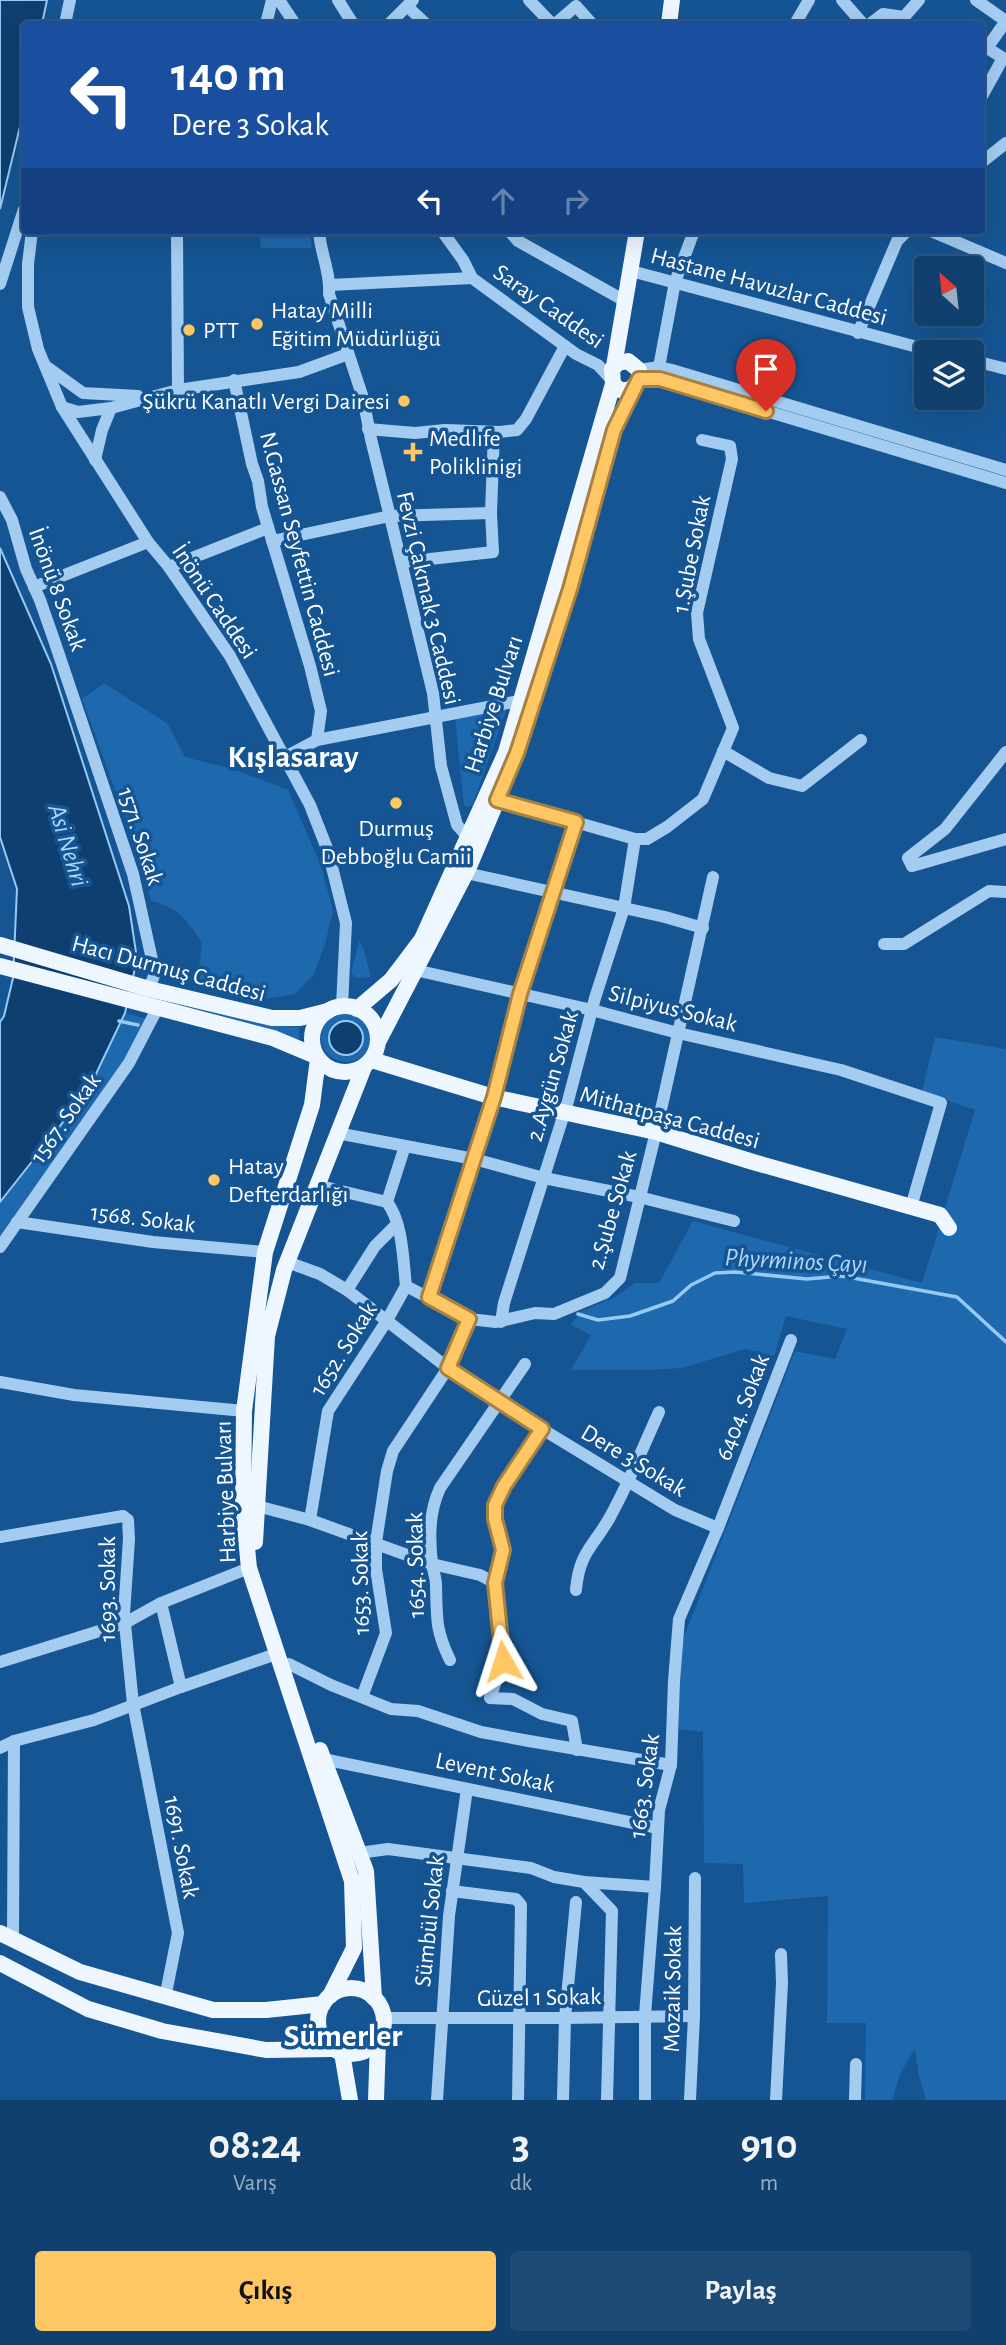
<!DOCTYPE html>
<html lang="tr">
<meta charset="utf-8">
<style>
:root{--surface:#10406e;--page:#1e4b76;--text:#f1f3f6;--muted:#9cafc2;--line:#305981;--accent:#ffc764}
body{margin:0;font-family:"Alegreya Sans",sans-serif;background:var(--page);color:var(--text);height:100vh;display:flex;flex-direction:column;font-size:26px;white-space:nowrap}
*{box-sizing:border-box;margin:0}
p{font-size:23px;color:var(--muted)}
.icon{flex:none;width:38px;height:38px;fill:none;stroke:currentColor;stroke-width:2;stroke-linecap:round;stroke-linejoin:round}
.map{position:relative;height:2100px;overflow:hidden}
.sheet{display:flex;flex-direction:column;background:var(--surface);flex:1}
.sheet>*{flex:none}
.top-card{position:absolute;left:21px;top:21px;width:964px;height:214px;border-radius:7px;box-shadow:0 7px 28px #0002,0 0 0 2px var(--line);background:#1a4fa0;color:#fff;overflow:hidden}
.needle{width:46px;rotate:333deg}
.controls{position:absolute;left:914px;top:256px;display:grid;gap:14px}
.controls a{display:grid;place-items:center;width:70px;height:70px;border-radius:7px;background:var(--surface);box-shadow:0 7px 28px #0002,0 0 0 2px var(--line);font-size:35px}
.pin{position:absolute;display:grid;place-items:center;width:60px;height:60px;color:#fff;margin:-72px -30px;border-radius:50% 50% 50% 0;rotate:-45deg;box-shadow:0 0 7px #0007}
.pin .icon{rotate:45deg}
.me{position:absolute;width:77px;margin:-38px;rotate:354deg;stroke-linejoin:round;filter:drop-shadow(0 0 5px #0008)}
.turn{display:flex;align-items:center;gap:24px;height:147px;padding:0 35px;font-size:32px}
.turn .icon{width:91px;height:91px;stroke-width:2.5}
.turn b{display:block;font-size:49px;line-height:60px}
.lanes{display:flex;align-items:center;height:66px;padding:0 35px;background:#0003;justify-content:center;gap:35px;direction:ltr}
.lanes .off{opacity:.35}
.eta{display:flex;justify-content:space-evenly;align-items:center;height:119px;text-align:center}
.eta b{font-size:42px;font-weight:600;line-height:49px}
.button{display:flex;gap:14px;margin-top:auto;padding:14px 35px}
.button a{flex:1;height:80px;border-radius:7px;background:var(--accent);color:#111;font-size:28px;font-weight:600;line-height:80px;text-align:center}
.button a+a{background:var(--page);color:var(--text)}
.map>svg:first-child{display:block}
.green{fill:#1e68ad}
.water{fill:#0e3f70;stroke:#96c9f4;stroke-width:2}
.lines{fill:none;stroke-linecap:round;stroke-linejoin:round}
.stream{stroke:#96c9f4;stroke-width:3.5}
.minor{stroke:#a4ccf1;stroke-width:12}
.major{stroke:#eef6ff;stroke-width:16}
.route-casing{stroke:#a68141;stroke-width:18}
.route{stroke:#ffc764;stroke-width:12}
.poi-dot{fill:#ffc764;stroke:#155593;stroke-width:2.5}
.labels{text-anchor:middle;stroke-width:7;stroke-linejoin:round;paint-order:stroke}
.street-label{font-size:24px;fill:#fff;stroke:#155593}
.poi-label{font-size:24px;fill:#fff;stroke:#155593;text-anchor:start}
.water-label{font-size:26px;font-style:italic;fill:#b0d6f8;stroke:#155593}
.district-label{font-size:32px;font-weight:bold;fill:#fff;stroke:#155593}
</style>
<div class="map">
<svg width="1006" height="2100" viewBox="0 0 1006 2100">
<rect width="100%" height="100%" fill="#155593"/>
<g class="green">
<polygon points="260,231 310,231 312,248 261,248"/>
<path d="M104,683L168,724L185,757L233,769L288,790L321,866L333,911L325,944L314,974L295,994L265,999L197,984L202,943C187,920 179,908 151,901L140,858L82,699Z"/>
<polygon points="507,708 473,803 469,807 464,806 455,717"/>
<polygon points="359,941 363,947 371,977 356,978 351,973"/>
<polygon points="156,997 269,1025 299,1027 299,1041 270,1029"/>
<circle cx="346" cy="1037" r="25"/>
<polygon points="125,1013 154,1021 0,1246 0,1202 60,1126 94,1078"/>
<polygon points="935,1037 1006,1049 1006,2100 926,2100 919,2076 915,2048 900,2074 892,2100 865,2100 866,2023 827,2023 828,1896 744,1903 743,1864 704,1863 703,1732 679,1729 679,1650 795,1351 835,1359 847,1329 786,1316 774,1356 745,1349 682,1368 651,1370 571,1370 591,1335 571,1325 580,1312 617,1296 635,1283 659,1283 693,1221 922,1283 975,1110 922,1092"/>
</g>
<g class="water">
<polygon points="0,0 47,0 42,24 24,24 24,110 0,209"/>
<polygon points="0,548 51,664 129,906 137,959 125,1013 94,1078 60,1126 0,1202 0,1022 4,1016 13,978 17,889 0,837"/>
<circle cx="346" cy="1038" r="17"/>
</g>
<g class="lines">
<g class="stream">
<polyline points="119,1021 138,1025"/>
<polyline points="578,1314 598,1320 630,1316 673,1301 691,1285 715,1273 735,1272 807,1279 842,1276 957,1297 1006,1342"/>
</g>
<g class="minor">
<polyline points="279,0 295,24"/>
<polyline points="338,0 353,24"/>
<polyline points="529,0 552,24"/>
<polyline points="842,0 863,24"/>
<polyline points="976,0 1006,21"/>
<polyline points="408,7 426,24"/>
<polyline points="65,24 70,0"/>
<polyline points="266,24 272,0"/>
<polyline points="389,24 413,0"/>
<polyline points="555,24 576,6 592,24"/>
<polyline points="795,24 809,0"/>
<polyline points="870,24 883,14 904,17 919,0"/>
<polyline points="982,96 1003,58 987,48 1006,21"/>
<polyline points="982,162 1006,143"/>
<polyline points="32,231 28,264 28,307 38,349 62,407 148,542 169,567 230,656 310,805 328,851 346,923 342,1006"/>
<polyline points="177,231 178,390"/>
<path d="M319,231C320,252 331,273 329,294L363,398L371,439L433,693L441,766L457,825L468,837L473,839"/>
<polyline points="442,231 463,260 472,278 576,354 598,365 611,379"/>
<polyline points="509,231 518,241 625,301"/>
<polyline points="931,231 1006,263"/>
<polyline points="631,271 936,352"/>
<polyline points="0,284 24,209"/>
<polyline points="330,285 472,278"/>
<polyline points="858,333 897,241 907,231"/>
<polyline points="971,360 1006,369"/>
<polyline points="47,367 83,393 138,396"/>
<polyline points="639,370 659,367 672,370 1006,470"/>
<polyline points="659,376 659,367 675,282 694,231"/>
<polyline points="640,379 660,379 1006,483"/>
<polyline points="234,380 252,464 258,481 262,507 310,666 321,711 317,740"/>
<polyline points="62,407 78,412 111,408 178,390 299,372 348,354"/>
<polyline points="368,429 415,433 445,430 500,432 517,430 526,419 565,346"/>
<polyline points="95,460 102,430 111,408"/>
<polyline points="0,497 12,520 26,569 40,600 54,640 133,874 155,973 149,989"/>
<polyline points="272,541 390,516 491,513"/>
<polyline points="403,562 493,552 491,513 494,432"/>
<polyline points="169,567 268,528"/>
<polyline points="34,587 148,542"/>
<polyline points="723,751 769,778 802,786 861,740"/>
<polyline points="1006,752 945,829 908,858 912,866 1006,839"/>
<polyline points="285,757 317,740 529,699"/>
<polyline points="497,800 635,839 647,839 667,827 703,799 733,728 699,639 697,613 732,459 730,446 702,440"/>
<polyline points="466,873 665,917 703,928"/>
<polyline points="884,944 904,944 989,891 1006,892"/>
<polyline points="415,970 592,1010 678,1033 841,1070 941,1103 911,1207"/>
<polyline points="337,1133 474,1159 544,1178 639,1197 734,1221"/>
<path d="M316,1185L387,1202C403,1223 403,1260 406,1286"/>
<polyline points="387,1202 405,1146"/>
<polyline points="17,1222 153,1242 265,1252"/>
<polyline points="0,1247 129,1063 157,1009"/>
<polyline points="287,1262 320,1274 347,1290 448,1368 542,1429 675,1510 718,1528"/>
<polyline points="406,1286 469,1319 496,1322 535,1313 554,1314 605,1293 620,1278 656,1132 713,877"/>
<polyline points="347,1290 375,1246 397,1224"/>
<polyline points="429,1297 493,1097 521,994 576,822"/>
<polyline points="501,1322 504,1303 568,1101 595,998 624,908 635,839"/>
<polyline points="0,1382 74,1395 244,1411"/>
<polyline points="542,1429 524,1459 504,1486 495,1505 495,1519 503,1550 495,1583 503,1661 490,1698 513,1699 542,1714 572,1721 577,1750"/>
<polyline points="257,1506 310,1520 432,1564 480,1575 495,1583"/>
<polyline points="310,1520 328,1411 386,1322 406,1286"/>
<polyline points="0,1537 123,1516 128,1520 129,1539 124,1614 133,1704 178,1933 165,1998"/>
<path d="M576,1590C579,1552 594,1546 610,1517C629,1483 643,1447 659,1412"/>
<polyline points="161,1603 181,1687"/>
<path d="M450,1660C435,1629 437,1618 436,1585C436,1578 433,1571 432,1563C429,1537 429,1512 440,1488L525,1364"/>
<polyline points="0,1662 125,1623 161,1603 249,1568"/>
<polyline points="289,1664 331,1685 391,1709 418,1711 481,1732 529,1741 671,1765"/>
<polyline points="362,1697 386,1633 376,1569 376,1542 387,1471 393,1451 448,1368 469,1319"/>
<polyline points="0,1748 14,1741 94,1720 181,1687 276,1654"/>
<polyline points="323,1759 658,1828"/>
<polyline points="359,1853 388,1849 531,1868 554,1877 584,1882 655,1887"/>
<polyline points="584,1882 612,1911 607,2100"/>
<polyline points="452,1891 516,1899 521,1905 518,2100"/>
<polyline points="13,1938 14,1741"/>
<polyline points="384,2018 565,2018 694,2016"/>
<polyline points="437,2100 449,1916 467,1789"/>
<polyline points="563,2100 565,2018 576,1902"/>
<polyline points="645,2100 645,2015 655,1887 659,1810 671,1765 674,1681 679,1619 718,1528 791,1340"/>
<polyline points="690,2100 694,2016 695,1878"/>
<polyline points="776,2100 782,1983 781,1954"/>
<polyline points="855,2100 856,2064"/>
</g>
<g class="major">
<polyline points="669,24 672,0"/>
<polyline points="614,366 637,231"/>
<polyline points="0,945 149,989 272,1018 300,1018 328,1011"/>
<polyline points="0,966 273,1038 316,1056"/>
<circle cx="345" cy="1039" r="33"/>
<polyline points="357,1009 391,980 422,939 506,752 613,384 612,369 618,363 628,361 639,370 640,379 630,390 620,390 613,384"/>
<polyline points="379,1040 469,867 517,753 570,589 614,430 634,387"/>
<polyline points="318,1059 312,1105 265,1252 244,1411 243,1507 249,1568 352,1881 354,1948 330,1996"/>
<polyline points="372,1060 493,1097 656,1132 753,1162 940,1215 949,1228"/>
<polyline points="255,1542 267,1336 284,1270 364,1067"/>
<polyline points="320,1750 366,1871 374,1998"/>
<polyline points="0,1933 80,1972 213,2010 266,2010 323,2004"/>
<polyline points="0,1963 88,2009 162,2031 266,2050 333,2049"/>
<circle cx="351" cy="2021" r="33"/>
<polyline points="342,2053 350,2100"/>
<polyline points="376,2100 378,2041"/>
</g>
</g>
<g class="lines">
<defs>
<polyline id="route" points="503,1661 495,1583 503,1550 495,1519 495,1505 504,1486 542,1429 448,1368 469,1319 429,1297 494,1097 520,994 576,822 497,800 517,753 570,589 614,430 639,379 660,379 766,411"/>
</defs>
<use href="#route" class="route-casing"/>
<use href="#route" class="route"/>
</g>
<g class="poi-dot">
<circle cx="257" cy="324" r="7"/>
<circle cx="189" cy="330" r="7"/>
<circle cx="404" cy="401" r="7"/>
<path d="M409.5 441.5h7v7h7v7h-7v7h-7v-7h-7v-7h7z"/>
<circle cx="396" cy="803" r="7"/>
<circle cx="214" cy="1180" r="7"/>
</g>
<g class="labels">
<g class="street-label">
<text transform="translate(769 286) rotate(15)" y="8">Hastane Havuzlar Caddesi</text>
<text transform="translate(549 306) rotate(35)" y="8">Saray Caddesi</text>
<text transform="translate(300 554) rotate(75)" y="8">N.Gassan Seyfettin Caddesi</text>
<text transform="translate(691 554) rotate(-79)" y="8">1.Şube Sokak</text>
<text transform="translate(58 589) rotate(70)" y="8">İnönü 8 Sokak</text>
<text transform="translate(429 598) rotate(77)" y="8">Fevzi Çakmak 3 Caddesi</text>
<text transform="translate(215 601) rotate(56)" y="8">İnönü Caddesi</text>
<text transform="translate(493 704) rotate(-72)" y="8">Harbiye Bulvarı</text>
<text transform="translate(141 836) rotate(72)" y="8">1571. Sokak</text>
<text transform="translate(169 968) rotate(15)" y="8">Hacı Durmuş Caddesi</text>
<text transform="translate(673 1008) rotate(14)" y="8">Silpiyus Sokak</text>
<text transform="translate(552 1076) rotate(-74)" y="8">2.Aygün Sokak</text>
<text transform="translate(670 1117) rotate(15)" y="8">Mithatpaşa Caddesi</text>
<text transform="translate(65 1118) rotate(-55)" y="8">1567. Sokak</text>
<text transform="translate(612 1210) rotate(-74)" y="8">2.Şube Sokak</text>
<text transform="translate(143 1218) rotate(7)" y="8">1568. Sokak</text>
<text transform="translate(343 1349) rotate(-58)" y="8">1652. Sokak</text>
<text transform="translate(742 1407) rotate(-69)" y="8">6404. Sokak</text>
<text transform="translate(634 1460) rotate(31)" y="8">Dere 3 Sokak</text>
<text transform="translate(225 1492) rotate(-92)" y="8">Harbiye Bulvarı</text>
<text transform="translate(415 1565) rotate(-91)" y="8">1654. Sokak</text>
<text transform="translate(360 1583) rotate(-91)" y="8">1653. Sokak</text>
<text transform="translate(107 1589) rotate(-90)" y="8">1693. Sokak</text>
<text transform="translate(495 1772) rotate(12)" y="8">Levent Sokak</text>
<text transform="translate(644 1786) rotate(-82)" y="8">1663. Sokak</text>
<text transform="translate(182 1847) rotate(79)" y="8">1691. Sokak</text>
<text transform="translate(429 1921) rotate(-84)" y="8">Sümbül Sokak</text>
<text transform="translate(672 1989) rotate(-89)" y="8">Mozaik Sokak</text>
<text transform="translate(539 1997) rotate(-1)" y="8">Güzel 1 Sokak</text>
</g>
<g class="poi-label">
<text x="271" y="318">Hatay Milli<tspan x="271" dy="28">Eğitim Müdürlüğü</tspan></text>
<text x="203" y="338">PTT</text>
<text x="390" y="409" text-anchor="end">Şükrü Kanatlı Vergi Dairesi</text>
<text x="429" y="446">Medlıfe<tspan x="429" dy="28">Poliklinigi</tspan></text>
<text x="396" y="836" text-anchor="middle">Durmuş<tspan x="396" dy="28">Debboğlu Camii</tspan></text>
<text x="228" y="1174">Hatay<tspan x="228" dy="28">Defterdarlığı</tspan></text>
</g>
<g class="water-label">
<text transform="translate(69 845) rotate(73)" y="9">Asi Nehri</text>
<text transform="translate(796 1260) rotate(3)" y="9">Phyrminos Çayı</text>
</g>
<g class="district-label">
<text x="293" y="767">Kışlasaray</text>
<text x="343" y="2046">Sümerler</text>
</g>
</g>
</svg>
<div class="controls">
<a><svg class="needle" viewBox="-14 -14 28 28"><path d="M0-13l5 13h-10z" fill="#e53935"/><path d="M0 13l5-13h-10z" fill="#9cafc2"/></svg></a>
<a><svg class="icon" aria-label="layers" viewBox="0 0 24 24"><path d="M12 4l9 5-9 5-9-5zM3 14l9 5 9-5"/></svg></a>
</div>
<div class="pin" style="left:766px;top:411px;background:#d93025"><svg class="icon" aria-label="arrive" viewBox="0 0 24 24"><path d="M6 21V4h12l-3 4 3 4H6"/></svg></div>
<svg class="me" style="left:503px;top:1661px" viewBox="-20 -20 40 40"><path d="M0-17L14 15 0 8-14 15z" fill="#ffc764" stroke="#fff" stroke-width="4"/></svg>
<div class="top-card">
<div class="turn"><svg class="icon" aria-label="left" viewBox="0 0 24 24"><path d="M17 20v-9H6M10 6l-5 5 5 5"/></svg><div><b>140 m</b>Dere 3 Sokak</div></div>
<div class="lanes"><svg class="icon" aria-label="left" viewBox="0 0 24 24"><path d="M17 20v-9H6M10 6l-5 5 5 5"/></svg><svg class="icon off" aria-label="ahead" viewBox="0 0 24 24"><path d="M12 20V5M6 11l6-6 6 6"/></svg><svg class="icon off" aria-label="right" viewBox="0 0 24 24"><path d="M7 20v-9h11M14 6l5 5-5 5"/></svg></div>
</div>
</div>
<section class="sheet">
<div class="eta">
<div><b>08:24</b><p>Varış</p></div>
<div><b>3</b><p>dk</p></div>
<div><b>910</b><p>m</p></div>
</div>
<div class="button"><a>Çıkış</a><a>Paylaş</a></div>
</section>
